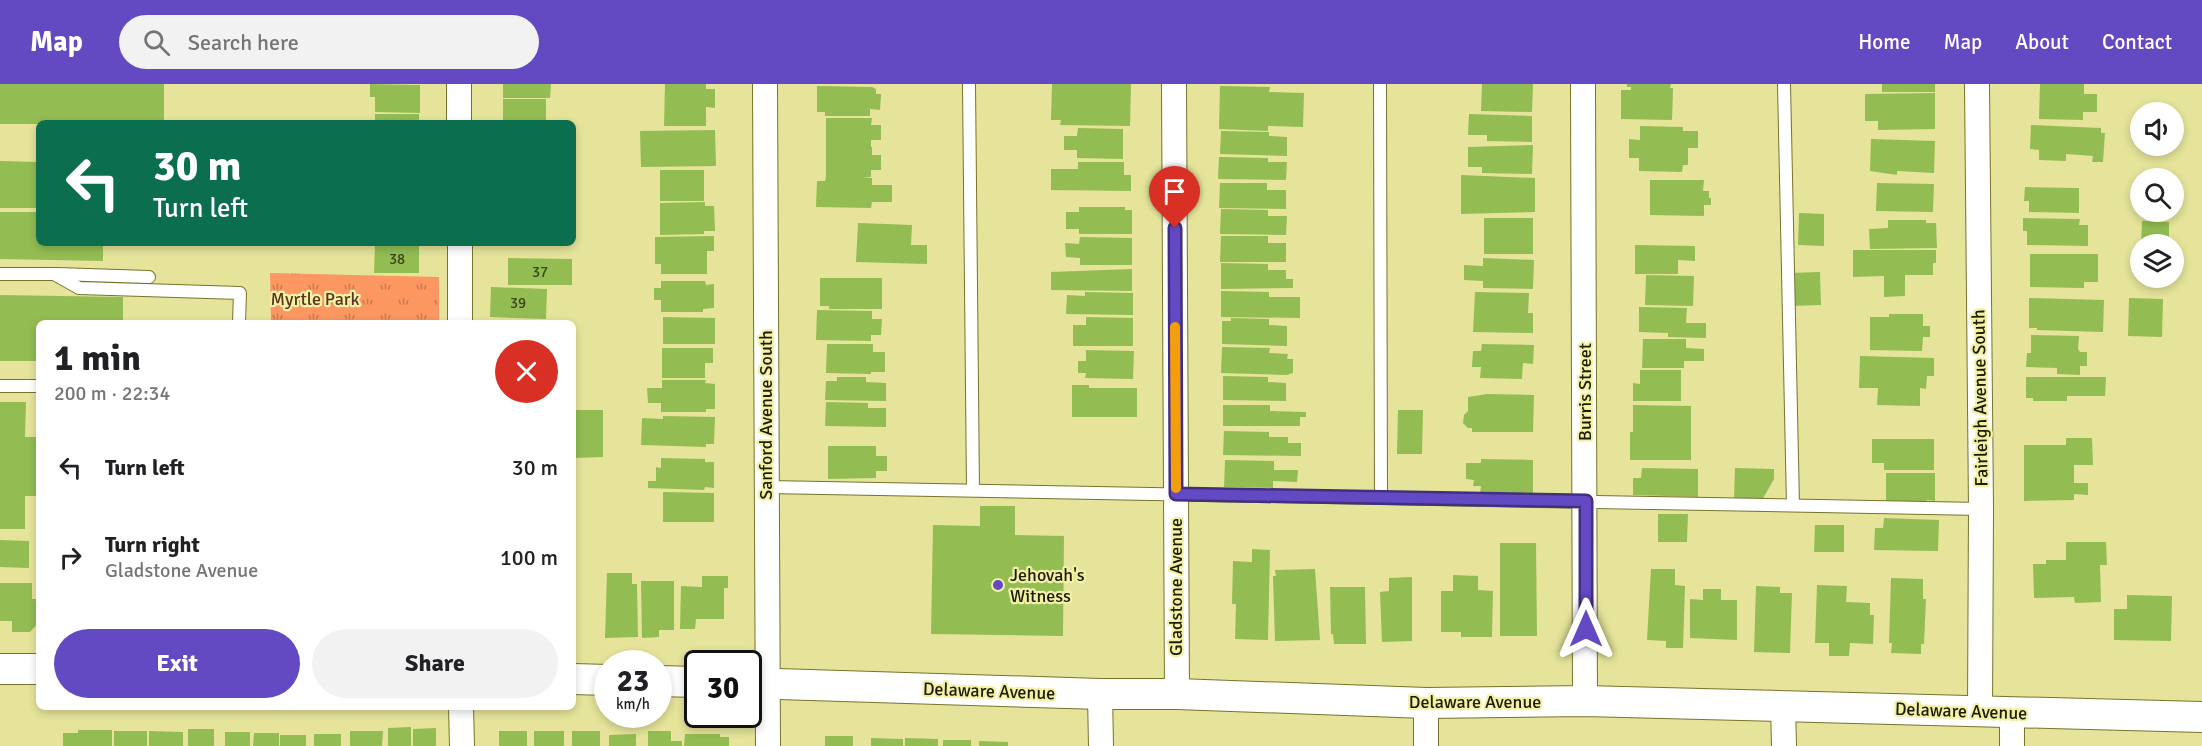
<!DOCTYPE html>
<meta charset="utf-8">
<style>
:root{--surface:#fff;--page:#f2f2f2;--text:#202124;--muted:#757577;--accent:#634ac3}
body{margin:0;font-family:Signika,sans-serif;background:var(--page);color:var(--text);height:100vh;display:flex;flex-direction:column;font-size:22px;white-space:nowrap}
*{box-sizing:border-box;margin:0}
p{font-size:20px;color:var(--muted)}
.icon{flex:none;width:33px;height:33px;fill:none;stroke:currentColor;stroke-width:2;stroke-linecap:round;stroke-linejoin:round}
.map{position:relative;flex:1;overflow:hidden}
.panel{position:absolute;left:36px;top:236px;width:540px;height:390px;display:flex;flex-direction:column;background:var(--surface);border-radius:9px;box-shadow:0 3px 9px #0003}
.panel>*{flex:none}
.guide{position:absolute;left:36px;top:36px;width:540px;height:126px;border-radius:9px;box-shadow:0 3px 9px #0003;background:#0b6e4f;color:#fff;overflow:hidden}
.controls{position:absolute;left:2130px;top:18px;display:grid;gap:12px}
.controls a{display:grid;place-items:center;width:54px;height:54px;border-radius:50%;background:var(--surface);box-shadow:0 3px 9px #0003;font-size:30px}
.speed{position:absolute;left:594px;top:566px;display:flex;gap:12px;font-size:30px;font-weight:700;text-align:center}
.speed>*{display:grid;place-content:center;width:78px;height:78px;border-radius:50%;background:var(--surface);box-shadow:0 3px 9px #0003;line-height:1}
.speed small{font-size:15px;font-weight:400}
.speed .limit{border:3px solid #111;border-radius:9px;background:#fff;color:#111}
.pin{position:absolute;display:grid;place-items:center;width:51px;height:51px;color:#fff;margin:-62px -26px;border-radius:50% 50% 50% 0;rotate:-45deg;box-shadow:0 0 6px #0007}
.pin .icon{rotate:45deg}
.me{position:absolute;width:66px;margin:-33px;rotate:0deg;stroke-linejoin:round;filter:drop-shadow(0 0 4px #0008)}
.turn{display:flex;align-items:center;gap:21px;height:126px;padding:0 18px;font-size:27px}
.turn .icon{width:78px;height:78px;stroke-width:2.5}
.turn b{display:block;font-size:42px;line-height:51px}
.round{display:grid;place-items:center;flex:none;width:63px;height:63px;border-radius:32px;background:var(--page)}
.overview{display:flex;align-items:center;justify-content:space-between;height:102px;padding:0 18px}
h1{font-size:36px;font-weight:800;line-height:45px}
.cta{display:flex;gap:12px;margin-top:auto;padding:12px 18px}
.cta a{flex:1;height:69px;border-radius:36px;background:var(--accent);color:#fff;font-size:24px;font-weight:800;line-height:69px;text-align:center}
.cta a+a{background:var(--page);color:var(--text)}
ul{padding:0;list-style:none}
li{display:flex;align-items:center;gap:18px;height:90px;padding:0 18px}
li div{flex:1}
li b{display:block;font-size:22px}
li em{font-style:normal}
header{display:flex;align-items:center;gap:36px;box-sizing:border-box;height:84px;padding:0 30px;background:var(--accent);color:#fff}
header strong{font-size:28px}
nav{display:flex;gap:33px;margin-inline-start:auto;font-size:21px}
.search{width:420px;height:54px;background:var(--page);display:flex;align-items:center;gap:15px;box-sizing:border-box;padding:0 21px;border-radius:33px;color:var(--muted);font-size:22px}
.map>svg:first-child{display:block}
.park{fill:url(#park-tufts)}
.building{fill:#93bd53}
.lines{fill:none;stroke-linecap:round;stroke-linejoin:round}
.service-casing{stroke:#76742b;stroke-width:14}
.minor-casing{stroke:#76742b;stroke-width:26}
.tertiary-casing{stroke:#76742b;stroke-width:32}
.service{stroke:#fff;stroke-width:12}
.minor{stroke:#fff;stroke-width:24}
.tertiary{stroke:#fff;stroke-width:30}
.route-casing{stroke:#40307f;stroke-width:15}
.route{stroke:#634ac3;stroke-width:10}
.slow{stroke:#f59e0b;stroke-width:10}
.poi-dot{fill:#634ac3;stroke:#f2f1a6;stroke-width:2}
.labels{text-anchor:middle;stroke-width:4.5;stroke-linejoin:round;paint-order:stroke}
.number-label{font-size:15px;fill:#3a4415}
.park-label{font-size:18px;fill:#5b321c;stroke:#f2f1a6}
.street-label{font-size:18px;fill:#1d1c00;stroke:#f2f1a6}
.poi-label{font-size:18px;fill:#1d1c00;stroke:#f2f1a6;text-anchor:start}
</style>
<header>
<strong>Map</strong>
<div class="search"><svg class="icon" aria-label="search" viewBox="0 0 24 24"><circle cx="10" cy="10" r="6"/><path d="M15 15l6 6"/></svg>Search here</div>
<nav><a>Home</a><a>Map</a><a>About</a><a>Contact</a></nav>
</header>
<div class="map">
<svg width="2202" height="662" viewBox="0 0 2202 662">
<defs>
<pattern id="park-tufts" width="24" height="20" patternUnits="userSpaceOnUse" patternTransform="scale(1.5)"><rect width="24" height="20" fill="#fc9762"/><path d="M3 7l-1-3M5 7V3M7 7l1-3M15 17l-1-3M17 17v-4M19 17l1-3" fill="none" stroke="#cb7a4e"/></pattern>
</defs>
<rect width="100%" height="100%" fill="#e5e49a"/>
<polygon class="park" points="270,189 439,193 439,238 271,238"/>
<g class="building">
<polygon points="0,0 164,0 164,39 110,39 110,36 43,36 43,39 39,40 0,40"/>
<polygon points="370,0 420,1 420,29 375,28 375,13 370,13"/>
<polygon points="503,0 551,0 550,14 503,14"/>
<polygon points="665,0 706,0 706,5 715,5 715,24 706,23 706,42 664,42"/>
<polygon points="1052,0 1131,0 1130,42 1060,41 1061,36 1051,36"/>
<polygon points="1482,0 1533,0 1532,28 1481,27"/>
<polygon points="1627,0 1671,0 1670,4 1673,4 1672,36 1621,35 1621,6 1631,6 1631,3 1627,3"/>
<rect x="1882" y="0" width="53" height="8"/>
<polygon points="2040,0 2084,0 2084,10 2097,10 2097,28 2083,28 2083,36 2039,35"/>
<polygon points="817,2 872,3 876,5 876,10 881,10 880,26 870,25 870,32 825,32 825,28 817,28"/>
<polygon points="1220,2 1270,3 1269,8 1304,9 1303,43 1268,42 1268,47 1219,45"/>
<polygon points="1935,9 1935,45 1878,46 1878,37 1865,37 1865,10"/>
<rect x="503" y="15" width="43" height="24"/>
<rect x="375" y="30" width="44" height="9"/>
<polygon points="1469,30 1532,32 1532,58 1487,57 1487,51 1468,51"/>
<polygon points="826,34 872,34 871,41 881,41 881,56 871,56 871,63 872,63 872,71 881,71 881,86 871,86 871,93 862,94 872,94 872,101 892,101 892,118 872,118 871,124 816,123 817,97 825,97 826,93"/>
<polygon points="2031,41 2101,44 2101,49 2105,49 2103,78 2092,78 2093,72 2066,70 2066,77 2039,76 2039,66 2030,65"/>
<polygon points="1640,42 1683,43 1683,47 1698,47 1698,64 1688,64 1688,81 1683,81 1682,88 1639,87 1639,74 1629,74 1629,55 1640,56"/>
<polygon points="1078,44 1123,45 1123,75 1077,74 1077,66 1064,66 1064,52 1077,52"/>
<polygon points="715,46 716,82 641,83 640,47"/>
<polygon points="1221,47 1269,48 1269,52 1287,53 1287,72 1220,70"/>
<polygon points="1871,55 1935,57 1934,89 1897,87 1897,91 1870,87"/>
<polygon points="1533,61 1532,90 1482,89 1482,83 1468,83 1468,63"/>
<polygon points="1219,73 1268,74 1268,78 1287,78 1286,96 1218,95"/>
<polygon points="0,77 39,78 39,124 0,124"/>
<polygon points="1078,78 1124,78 1124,91 1131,91 1131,107 1051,106 1051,85 1078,85"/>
<rect x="660" y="86" width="44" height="31"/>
<polygon points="1461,91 1535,94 1535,128 1461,130"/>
<polygon points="1650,96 1704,96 1703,107 1709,107 1709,114 1711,114 1711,121 1704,121 1704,132 1650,131"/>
<polygon points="1220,99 1267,99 1267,106 1286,106 1286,125 1219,124"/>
<polygon points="1877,99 1934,100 1933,128 1876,127"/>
<polygon points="2025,103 2079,104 2079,129 2029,128 2029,117 2024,117"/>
<polygon points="705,118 705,122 714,122 715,147 704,147 704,150 660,151 660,119"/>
<polygon points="1079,123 1125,123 1125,126 1132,126 1132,150 1079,150 1079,145 1066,145 1066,128 1079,128"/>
<polygon points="1221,125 1268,126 1268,132 1287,132 1286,151 1220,150"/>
<polygon points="0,128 39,128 39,159 103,159 103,177 0,175"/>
<polygon points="1799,129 1824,130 1824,162 1798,161"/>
<rect x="1484" y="134" width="49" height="36"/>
<polygon points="2023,134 2080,135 2079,141 2088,141 2088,162 2027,161 2027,147 2023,147"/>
<polygon points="1888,136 1926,136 1926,139 1936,139 1937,164 1870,165 1869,145 1888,144"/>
<polygon points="2142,137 2169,138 2169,160 2141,160"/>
<polygon points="858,139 912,141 911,161 927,161 927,180 856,178"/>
<polygon points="714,152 714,167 707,167 707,190 661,190 661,180 655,180 655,153"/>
<polygon points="1221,152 1268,152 1268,159 1286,159 1286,178 1220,178"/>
<polygon points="1080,153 1132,154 1132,181 1080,181 1080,174 1066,173 1065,159 1079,160"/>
<polygon points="375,160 419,161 419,189 374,189"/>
<polygon points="1635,161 1695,162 1695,177 1678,176 1678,190 1635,190"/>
<polygon points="1853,166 1936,166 1936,179 1933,179 1933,191 1905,191 1905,212 1884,213 1884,192 1853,193"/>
<polygon points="2030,170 2098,170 2098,198 2084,198 2084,204 2030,203"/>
<polygon points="508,174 572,175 572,201 508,201"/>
<polygon points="1483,174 1534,176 1533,205 1483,204 1483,197 1464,196 1464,181 1483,182"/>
<polygon points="1221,179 1268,180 1268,186 1286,186 1286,195 1293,195 1293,204 1221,205"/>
<polygon points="1132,185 1132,207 1051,206 1051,188"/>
<polygon points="1820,188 1821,221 1791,222 1790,189"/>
<polygon points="1646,191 1694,192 1693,222 1645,221"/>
<polygon points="820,194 882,194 882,225 829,225 829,222 820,222"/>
<polygon points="661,197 705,197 706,201 714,200 714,224 703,225 703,228 661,228 661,216 654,216 654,204 661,204"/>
<polygon points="491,203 547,205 546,235 490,233"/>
<polygon points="1221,207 1269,208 1269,213 1300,213 1300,234 1221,233"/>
<polygon points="1085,208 1133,209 1133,231 1066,230 1067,211 1085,212"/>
<polygon points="1475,208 1529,209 1528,229 1533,229 1533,249 1473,248"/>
<polygon points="0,211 123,213 123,238 39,238 39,277 0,277"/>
<polygon points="2029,214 2104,216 2103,248 2037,246 2037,244 2029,244"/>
<polygon points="2129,214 2163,215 2162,253 2128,252"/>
<polygon points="1639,223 1687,224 1686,239 1706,239 1706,254 1668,253 1668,249 1639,248"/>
<polygon points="817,226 872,227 872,235 882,235 881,251 871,251 871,257 816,256"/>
<polygon points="1889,230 1923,230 1923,242 1930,242 1930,253 1923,253 1922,267 1870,266 1870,233 1889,233"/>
<polygon points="663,233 715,234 715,260 663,260"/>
<polygon points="1086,233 1133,234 1133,262 1073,262 1073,241 1086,241"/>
<polygon points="1231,234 1269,235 1269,241 1287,242 1287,262 1222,260 1222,237 1231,237"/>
<polygon points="2031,251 2079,252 2078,265 2080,268 2087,268 2087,282 2080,282 2080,291 2057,290 2057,284 2026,283 2027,269 2031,269"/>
<polygon points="1643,255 1686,255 1686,264 1704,265 1704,277 1684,277 1684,284 1642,284"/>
<polygon points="827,260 873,260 873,268 885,268 885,288 871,288 871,290 826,289"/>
<polygon points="1482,260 1534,261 1533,280 1523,279 1522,295 1480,294 1481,283 1472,283 1473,267 1481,267"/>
<polygon points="1222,263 1270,264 1269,269 1288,270 1287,275 1293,275 1293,289 1287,291 1221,289"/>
<polygon points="662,264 713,264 713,279 705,279 705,294 662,294"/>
<polygon points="1086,266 1134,267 1133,295 1085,294 1086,289 1078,289 1078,277 1086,277"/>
<polygon points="1860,272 1934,274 1934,292 1927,292 1926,305 1920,304 1920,322 1877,321 1878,304 1859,304"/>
<polygon points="1640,286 1681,286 1681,317 1633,317 1633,299 1640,300"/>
<polygon points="1223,292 1268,293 1268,298 1286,299 1286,317 1223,316"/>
<polygon points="837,293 866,293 866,298 886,299 886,317 825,316 826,297 837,297"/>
<polygon points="2026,293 2106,293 2105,312 2067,312 2067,317 2033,317 2033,314 2026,314"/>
<polygon points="662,296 706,296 705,299 715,300 715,325 706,325 706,328 661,328 661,319 648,319 647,304 662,304"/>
<polygon points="1072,301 1089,301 1089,304 1137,304 1137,333 1072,333"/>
<polygon points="1487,310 1534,311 1533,348 1472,348 1472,344 1468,344 1463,339 1464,331 1468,327 1468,313"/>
<polygon points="0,318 26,318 25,353 39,353 39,412 25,412 25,445 0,445"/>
<polygon points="826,318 868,319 868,324 886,324 886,343 825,342"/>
<polygon points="1223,321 1270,321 1270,327 1306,328 1306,333 1300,333 1300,342 1223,342"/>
<polygon points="1633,321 1691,322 1691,376 1630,376 1630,348 1633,348"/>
<polygon points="573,326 603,326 603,373 573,374"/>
<polygon points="1398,326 1423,326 1422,370 1397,370"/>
<polygon points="663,332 715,333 714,360 706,360 706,363 641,361 642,334 663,335"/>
<polygon points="1224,347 1269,348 1269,353 1288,353 1288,359 1301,359 1301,372 1223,371"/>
<polygon points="2066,354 2092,354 2093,381 2074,381 2074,399 2088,399 2088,411 2074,410 2074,416 2024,417 2024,361 2066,361"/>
<polygon points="1872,355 1934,355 1934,386 1884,386 1884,379 1872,379"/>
<polygon points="828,362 876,362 876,372 887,372 887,387 876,387 876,394 828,395"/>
<polygon points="661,374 705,375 705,378 714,378 714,404 705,403 704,406 648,404 648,397 656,397 656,383 661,384"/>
<polygon points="1481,375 1533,376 1533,411 1480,410 1481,402 1473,402 1474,396 1466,395 1466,379 1481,379"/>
<polygon points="1225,376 1274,377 1274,386 1298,386 1297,398 1273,397 1273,404 1224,403"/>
<polygon points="1642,384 1698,385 1698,413 1633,411 1633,394 1641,394"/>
<polygon points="1735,384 1774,385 1774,395 1762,416 1734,415"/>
<polygon points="1886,389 1935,389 1935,417 1927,416 1927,420 1886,419"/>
<polygon points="663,408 714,409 714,438 663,438"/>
<polygon points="980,422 1015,422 1015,451 1064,452 1063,552 931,550 933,441 980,442"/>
<polygon points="1658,430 1688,430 1687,458 1658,458"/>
<polygon points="1884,434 1939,436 1938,467 1874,466 1875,444 1883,444"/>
<polygon points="1815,441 1844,441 1844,468 1814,468"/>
<polygon points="0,456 29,457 29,484 0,483"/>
<polygon points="2066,458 2106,458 2107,481 2100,481 2101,518 2075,519 2074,513 2034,514 2033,480 2046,480 2046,476 2066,476"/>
<polygon points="1500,459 1536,459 1537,552 1500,552"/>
<polygon points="1252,465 1270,466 1268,556 1235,555 1236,520 1232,520 1233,477 1252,478"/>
<polygon points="1315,485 1320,556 1275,557 1273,492 1276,492 1275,486"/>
<polygon points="1651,485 1675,485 1675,501 1685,502 1683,564 1666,564 1666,557 1647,556"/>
<polygon points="607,489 632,489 632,500 637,500 638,553 605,554"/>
<polygon points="1453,491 1478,492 1478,506 1493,507 1492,553 1461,553 1461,548 1441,548 1441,507 1453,507"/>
<polygon points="702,492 728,492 728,504 724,504 724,535 696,535 695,545 680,545 681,502 702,503"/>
<polygon points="1412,493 1412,557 1382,558 1380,508 1389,507 1389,494"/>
<polygon points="1891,494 1923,495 1923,515 1926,515 1924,560 1921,560 1921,570 1891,569 1892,559 1889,559"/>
<polygon points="641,497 674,497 674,546 659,546 659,553 642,554"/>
<polygon points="0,499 32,499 32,515 39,515 39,538 30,548 12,548 12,537 0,537"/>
<polygon points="1817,501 1847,502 1846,518 1870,519 1870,531 1874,531 1873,560 1850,559 1849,572 1829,572 1829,559 1815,559"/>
<polygon points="1756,502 1780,503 1780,509 1792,509 1790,569 1754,568"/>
<polygon points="1330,503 1365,503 1366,560 1334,560 1333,550 1331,550"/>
<polygon points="1703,505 1721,505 1721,516 1737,516 1737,556 1690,554 1690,515 1703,516"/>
<polygon points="2127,511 2172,512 2171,557 2114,556 2114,525 2127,525"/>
<polygon points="411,643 411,662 388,662 388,644"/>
<polygon points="436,644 436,662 413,662 413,645"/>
<rect x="188" y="645" width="26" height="17"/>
<polygon points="78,646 112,646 112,662 63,662 63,649 78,649"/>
<rect x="114" y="647" width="33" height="15"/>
<polygon points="149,647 183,648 183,662 149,662"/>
<polygon points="350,647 383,647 382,662 350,662"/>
<rect x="499" y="647" width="28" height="15"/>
<rect x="534" y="647" width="30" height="15"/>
<rect x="572" y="647" width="28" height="15"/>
<polygon points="648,647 671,647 671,657 682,657 682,662 648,662"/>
<rect x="225" y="648" width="25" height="14"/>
<polygon points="254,649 279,649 279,662 253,662"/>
<rect x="314" y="650" width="27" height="12"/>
<polygon points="636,650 636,662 609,662 609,651"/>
<polygon points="685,650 720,650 720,653 729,653 729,662 684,662"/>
<rect x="280" y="651" width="26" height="11"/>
<rect x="825" y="652" width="28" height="10"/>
<polygon points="871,654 903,655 903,662 871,662"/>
<polygon points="905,654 938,655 938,662 905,662"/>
<rect x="943" y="656" width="28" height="6"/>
<polygon points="979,657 1008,658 1008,662 979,662"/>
</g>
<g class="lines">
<defs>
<g id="service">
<polyline points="969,0 973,406"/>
<polyline points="1380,0 1381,414"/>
<polyline points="1784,0 1793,421"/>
<polyline points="0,190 54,190 79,204 240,209 239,238"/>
<polyline points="57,190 149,193"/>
<polyline points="0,302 39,302"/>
<polyline points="767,403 1981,425"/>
</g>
<g id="minor">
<polyline points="459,0 459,39"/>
<polyline points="765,0 768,662"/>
<polyline points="1174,0 1177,610"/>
<polyline points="1583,0 1585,617"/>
<polyline points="1977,0 1981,425 1980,627"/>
<polyline points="460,159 460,238"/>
<polyline points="1100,610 1101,662"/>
<polyline points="1426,619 1426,662"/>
<polyline points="461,622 462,662"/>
<polyline points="1783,622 1784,662"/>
<polyline points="2012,662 2012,628"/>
</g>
<g id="tertiary">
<polyline points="0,585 39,585"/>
<polyline points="573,595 608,596"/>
<polyline points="658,597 698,598"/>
<polyline points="748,599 1100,610 1177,610 1426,619 1585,617 2202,633"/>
</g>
</defs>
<use href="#service" class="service-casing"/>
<use href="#minor" class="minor-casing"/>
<use href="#tertiary" class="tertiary-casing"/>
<use href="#service" class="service"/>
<use href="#minor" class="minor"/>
<use href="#tertiary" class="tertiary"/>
</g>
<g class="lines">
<defs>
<polyline id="route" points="1175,144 1176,410 1586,417 1586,545"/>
</defs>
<use href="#route" class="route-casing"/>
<use href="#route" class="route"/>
<polyline class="slow" points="1175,243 1176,404"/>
</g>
<circle class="poi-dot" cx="998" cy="501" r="6"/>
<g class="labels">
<g class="number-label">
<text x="397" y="180">38</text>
<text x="540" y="193">37</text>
<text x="518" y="224">39</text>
</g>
<g class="park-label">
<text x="315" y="221">Myrtle Park</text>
</g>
<g class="street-label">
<text transform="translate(1585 308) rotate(-90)" y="6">Burris Street</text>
<text transform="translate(1980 314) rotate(-91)" y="6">Fairleigh Avenue South</text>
<text transform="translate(766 331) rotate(-90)" y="6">Sanford Avenue South</text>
<text transform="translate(1176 503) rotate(-90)" y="6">Gladstone Avenue</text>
<text transform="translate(989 607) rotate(2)" y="6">Delaware Avenue</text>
<text x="1475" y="624">Delaware Avenue</text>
<text transform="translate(1961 627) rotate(2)" y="6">Delaware Avenue</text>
</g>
<g class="poi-label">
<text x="1010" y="497">Jehovah's<tspan x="1010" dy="21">Witness</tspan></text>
</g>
</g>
</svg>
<div class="controls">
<a><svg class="icon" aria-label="sound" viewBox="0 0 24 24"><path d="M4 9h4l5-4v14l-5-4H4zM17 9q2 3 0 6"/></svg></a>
<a><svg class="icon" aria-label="search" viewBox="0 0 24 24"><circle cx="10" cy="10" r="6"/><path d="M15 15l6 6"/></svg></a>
<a><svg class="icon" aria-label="layers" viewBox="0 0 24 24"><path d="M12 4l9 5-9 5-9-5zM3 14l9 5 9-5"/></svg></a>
</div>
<div class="speed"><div>23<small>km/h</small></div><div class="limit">30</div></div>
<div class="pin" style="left:1175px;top:144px;background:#d93025"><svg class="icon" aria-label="arrive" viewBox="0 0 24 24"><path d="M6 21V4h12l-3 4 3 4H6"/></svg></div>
<svg class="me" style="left:1586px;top:545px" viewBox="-20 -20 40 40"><path d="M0-17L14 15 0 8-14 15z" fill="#634ac3" stroke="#fff" stroke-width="4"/></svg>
<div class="guide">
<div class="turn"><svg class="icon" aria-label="left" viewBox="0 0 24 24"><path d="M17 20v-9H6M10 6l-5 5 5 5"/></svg><div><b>30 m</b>Turn left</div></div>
</div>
<section class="panel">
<div class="overview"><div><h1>1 min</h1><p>200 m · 22:34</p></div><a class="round" style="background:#d93025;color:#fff"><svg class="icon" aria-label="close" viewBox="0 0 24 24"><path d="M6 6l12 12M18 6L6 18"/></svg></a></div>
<ul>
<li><svg class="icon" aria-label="left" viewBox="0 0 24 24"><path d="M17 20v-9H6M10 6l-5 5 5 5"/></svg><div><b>Turn left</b></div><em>30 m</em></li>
<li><svg class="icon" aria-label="right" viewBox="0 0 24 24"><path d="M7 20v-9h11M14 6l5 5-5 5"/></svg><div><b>Turn right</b><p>Gladstone Avenue</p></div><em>100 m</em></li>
</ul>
<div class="cta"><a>Exit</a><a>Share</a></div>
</section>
</div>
